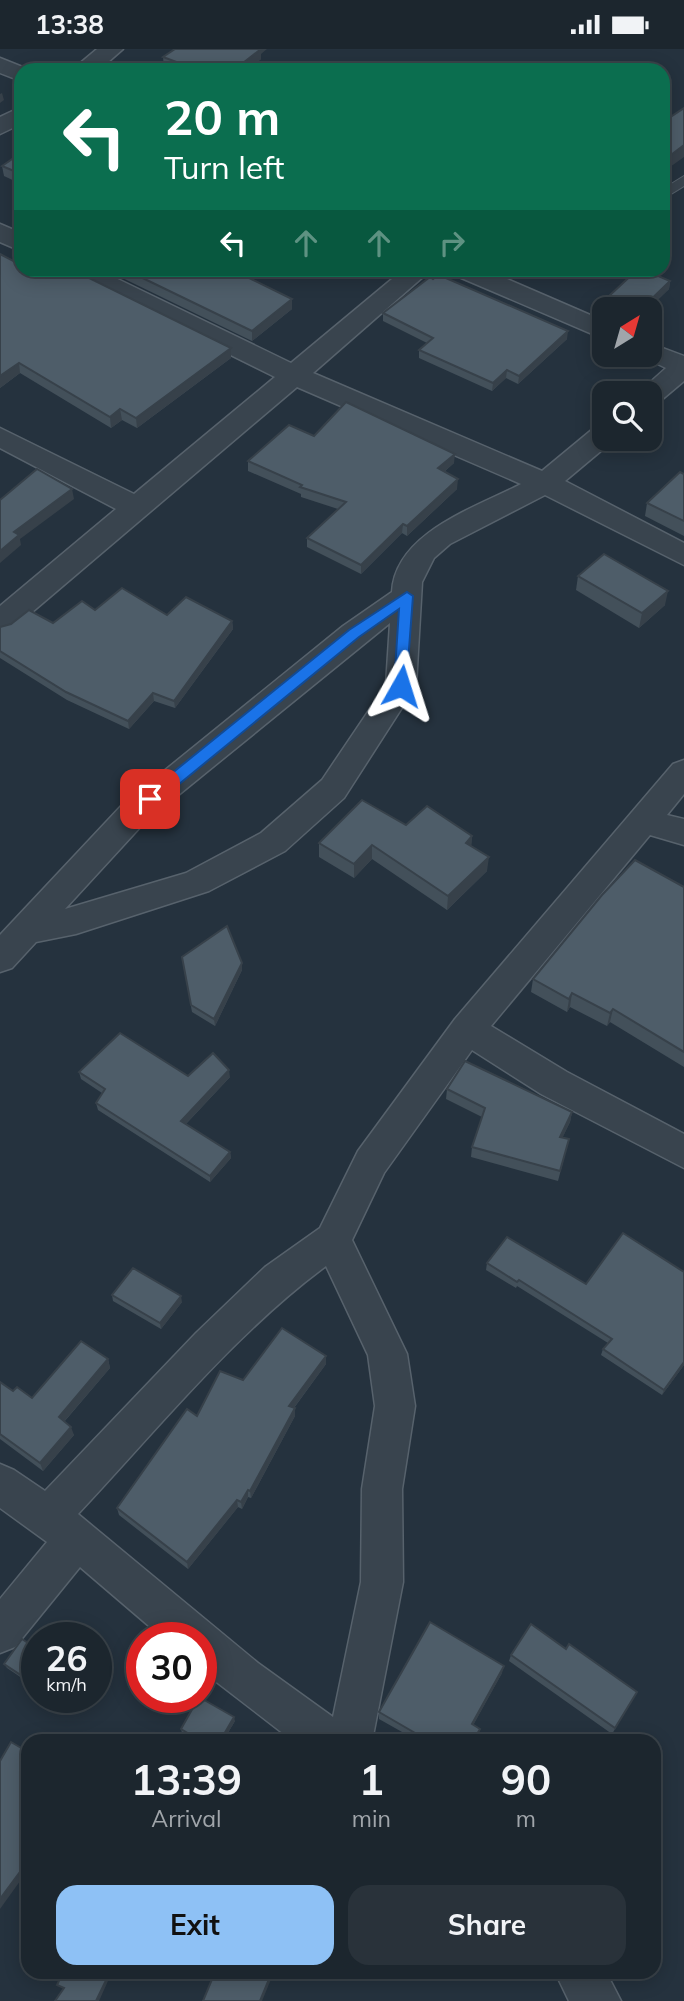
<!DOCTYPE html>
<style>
:root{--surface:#1c262e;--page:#29323a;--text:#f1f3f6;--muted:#a0a5aa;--line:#3a434a;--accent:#8ec1f5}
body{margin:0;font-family:Mulish,sans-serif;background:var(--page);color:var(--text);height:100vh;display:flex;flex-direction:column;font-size:26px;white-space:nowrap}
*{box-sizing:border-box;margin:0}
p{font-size:23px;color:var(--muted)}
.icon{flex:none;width:38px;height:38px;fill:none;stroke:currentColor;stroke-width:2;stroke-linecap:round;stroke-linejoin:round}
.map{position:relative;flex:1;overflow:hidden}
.drawer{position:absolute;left:21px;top:1685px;width:640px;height:245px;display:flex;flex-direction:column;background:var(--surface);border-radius:21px;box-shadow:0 4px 18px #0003,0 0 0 2px var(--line)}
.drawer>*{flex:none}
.banner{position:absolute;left:14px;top:14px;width:656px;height:214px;border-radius:21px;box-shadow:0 4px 18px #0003,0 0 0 2px var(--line);background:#0b6e4f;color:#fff;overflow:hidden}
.needle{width:46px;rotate:37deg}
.controls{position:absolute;left:592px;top:248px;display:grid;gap:14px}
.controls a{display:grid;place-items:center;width:70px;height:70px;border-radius:14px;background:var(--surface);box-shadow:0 4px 18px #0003,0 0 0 2px var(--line);font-size:35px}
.speed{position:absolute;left:21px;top:1573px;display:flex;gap:14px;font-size:35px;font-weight:700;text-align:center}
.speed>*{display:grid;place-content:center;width:91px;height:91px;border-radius:50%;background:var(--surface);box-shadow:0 4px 18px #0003,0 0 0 2px var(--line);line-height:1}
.speed small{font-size:18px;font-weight:400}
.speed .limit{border:10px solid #d22;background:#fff;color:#111}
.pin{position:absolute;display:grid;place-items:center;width:60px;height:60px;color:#fff;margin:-30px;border-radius:14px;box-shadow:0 4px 10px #0006}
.me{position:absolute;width:77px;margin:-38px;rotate:6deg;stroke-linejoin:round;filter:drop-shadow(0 0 5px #0008)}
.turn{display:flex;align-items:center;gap:24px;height:147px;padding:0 35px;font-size:32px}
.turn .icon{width:91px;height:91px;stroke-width:2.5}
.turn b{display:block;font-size:49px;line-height:60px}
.lanes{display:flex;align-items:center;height:66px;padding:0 35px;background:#0003;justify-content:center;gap:35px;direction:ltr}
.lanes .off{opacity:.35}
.eta{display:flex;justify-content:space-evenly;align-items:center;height:119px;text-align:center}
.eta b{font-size:42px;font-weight:700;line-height:49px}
.button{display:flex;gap:14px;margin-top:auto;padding:14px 35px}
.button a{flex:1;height:80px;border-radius:21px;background:var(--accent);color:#111;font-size:28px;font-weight:700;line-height:80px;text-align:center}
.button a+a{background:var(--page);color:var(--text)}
.status{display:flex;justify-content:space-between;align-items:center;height:49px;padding:0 35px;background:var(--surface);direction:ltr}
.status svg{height:19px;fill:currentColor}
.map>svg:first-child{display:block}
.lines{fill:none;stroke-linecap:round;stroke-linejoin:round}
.service-casing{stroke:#57626c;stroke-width:2}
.minor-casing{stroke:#57626c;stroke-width:3}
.service{fill:#39444e;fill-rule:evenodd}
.minor{fill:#39444e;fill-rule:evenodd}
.wall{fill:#43505a}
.shaded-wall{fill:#37414a}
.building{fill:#4e5d69;stroke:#37414a;stroke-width:2}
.route{fill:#1a73e8;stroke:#114b97;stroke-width:2}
</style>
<div class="status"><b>13:38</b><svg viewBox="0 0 49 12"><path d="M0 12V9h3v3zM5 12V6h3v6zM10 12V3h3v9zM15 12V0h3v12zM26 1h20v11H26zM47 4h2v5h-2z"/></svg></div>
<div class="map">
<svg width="684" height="1952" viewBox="0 0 684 1952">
<rect width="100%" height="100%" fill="#25323e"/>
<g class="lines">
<defs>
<polygon id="service" points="684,127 684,137 663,150 663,140"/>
<g id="minor">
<polygon points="97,0 123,0 99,21 72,21"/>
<polygon points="0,9 30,21 21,21 21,32 0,24"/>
<polygon points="21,58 21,75 0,85 0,68"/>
<polygon points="0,175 21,184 21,202 0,193"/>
<path d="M64,220H97L291,314L404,220H432L313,324L542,422L594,379L604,376V390L614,391L565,432L684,494V516L545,446L450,495L434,509L422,533L416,637L344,749L285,802L209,842L76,885L36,893L12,919L0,923V886L122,756L343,577L392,543C395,484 476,458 521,435L297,338L11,581L0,584V557L116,460L0,399V379L134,445L275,328L67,225ZM390,574L386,636L322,731L261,784L186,824L65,860L144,774Z"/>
<polygon points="449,220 484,220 604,272 604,290 452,225"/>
<polygon points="649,294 684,307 684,332 659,353 649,356 649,345 637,345 666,319 639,306 649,306"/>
<path d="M684,711V745L667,766L684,770V796L650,786L491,977L567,1023L684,1085V1119L541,1045L472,1001L384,1124L352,1191L407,1305L415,1357L402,1440L403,1533L372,1692H293L201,1621V1589H163L80,1518L15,1598L0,1604V1550L47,1493L0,1459V1415L14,1421L45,1442L196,1284L265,1218L320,1179L358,1102L455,970L673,715ZM326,1217L368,1306L375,1357L362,1440L361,1533L333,1668L258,1614L78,1465C156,1382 234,1285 326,1217Z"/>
<polygon points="555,1923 606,1923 621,1952 569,1952"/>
</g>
</defs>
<use href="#service" class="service-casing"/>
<use href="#minor" class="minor-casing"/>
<use href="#service" class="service"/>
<use href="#minor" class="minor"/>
</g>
<g class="wall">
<polygon points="261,5 261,10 247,21 172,21 164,18 163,8"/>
<polygon points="21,104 21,135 4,127 2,117"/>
<polygon points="19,215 231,309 137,379 122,371 111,379 20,324 0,339"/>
<polygon points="104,220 259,220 254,224 254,231 292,260 252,292"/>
<polygon points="670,232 669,240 647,261 617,261 607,256 608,248"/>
<polygon points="383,264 567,290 518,335 506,329 492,342 419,309 419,301 427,294 383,272"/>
<polygon points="314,387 454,414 444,423 457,440 407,487 402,484 361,525 307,498 307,489 338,460 301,448 301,445 248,422 248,412"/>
<polygon points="684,425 684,487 645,467 647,454"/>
<polygon points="578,527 665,556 639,579 576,541"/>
<polygon points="95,561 232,572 233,580 175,659 154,652 129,680 67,651 0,609 0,578 11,575 53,574"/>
<polygon points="406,776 472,787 471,797 487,822 447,861 372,810 354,829 319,808 319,794"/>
<polygon points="684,838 684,1018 610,973 607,977 570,958 567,963 531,943 533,930"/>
<polygon points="242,914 242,921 215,977 192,963 183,915"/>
<polygon points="79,1023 230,1028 186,1075 230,1103 231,1109 210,1133 98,1061 96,1054 102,1044 81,1030"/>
<polygon points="447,1040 572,1063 570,1073 562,1089 569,1090 558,1132 471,1108 472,1098 482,1068 446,1050"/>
<polygon points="487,1214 586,1235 684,1223 684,1316 662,1346 601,1306 603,1300 608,1294 517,1237 516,1239 486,1221"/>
<polygon points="112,1246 182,1253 161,1280 113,1252"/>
<polygon points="326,1307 326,1315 294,1359 295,1367 251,1449 248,1448 242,1460 238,1458 188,1520 119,1466 117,1459 197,1367 243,1331"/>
<polygon points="108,1310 110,1319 64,1373 74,1386 43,1422 0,1390 0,1333 13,1342 32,1349"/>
<polygon points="37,1600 35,1638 7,1619 4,1615"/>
<polygon points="566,1600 637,1643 612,1685 509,1612 511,1606"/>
<polygon points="502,1624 473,1676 478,1686 475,1692 418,1692 379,1670 379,1663"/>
<polygon points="235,1672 223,1692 195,1692 182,1684 181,1680"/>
</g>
<g class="shaded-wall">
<polygon points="257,0 267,0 261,5 261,10 247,21 234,21"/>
<polygon points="2,44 4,51 0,54 0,45"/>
<polygon points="684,96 684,108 663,123 663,112"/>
<polygon points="246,220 259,220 254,224 254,234 248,238"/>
<polygon points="670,232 669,240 647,261 640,261"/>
<polygon points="292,250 292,260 252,292 252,282"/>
<polygon points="568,282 567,290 518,335 519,327"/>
<polygon points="231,299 231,309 137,379 136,369"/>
<polygon points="19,314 20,324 0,339 0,327"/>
<polygon points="507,321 506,329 492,342 493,334"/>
<polygon points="120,360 122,371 111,379 110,368"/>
<polygon points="455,405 454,414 437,429 438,419"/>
<polygon points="458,430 457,440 407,487 407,477"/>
<polygon points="72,440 74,450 20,490 21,496 0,514 0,502 14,483"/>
<polygon points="403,475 402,484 361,525 361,516"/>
<polygon points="668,542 665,556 639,579 642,564"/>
<polygon points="232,572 233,580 175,659 174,652"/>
<polygon points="153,644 154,652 129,680 128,672"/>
<polygon points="472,787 471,801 466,794"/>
<polygon points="372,796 372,810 354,829 354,815"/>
<polygon points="489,808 487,822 447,861 448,847"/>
<polygon points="242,914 242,921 215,977 214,970"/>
<polygon points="572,944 570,958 567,963 569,950"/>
<polygon points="613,960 610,973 607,977 610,964"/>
<polygon points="229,1021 230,1028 182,1079 181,1072"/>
<polygon points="572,1063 570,1073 558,1098 560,1088"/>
<polygon points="230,1103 231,1109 210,1133 210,1127"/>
<polygon points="181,1247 182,1253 161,1280 160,1274"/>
<polygon points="326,1307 326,1315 290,1364 289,1357"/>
<polygon points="108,1310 110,1319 61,1376 59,1368"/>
<polygon points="684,1313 684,1316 662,1346 664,1341"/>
<polygon points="295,1359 295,1367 251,1449 250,1442"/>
<polygon points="71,1378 74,1386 43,1422 40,1414"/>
<polygon points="248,1441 248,1448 242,1460 241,1453"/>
<polygon points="237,1451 238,1458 188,1520 187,1513"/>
<polygon points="504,1617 502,1624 470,1682 472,1675"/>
<polygon points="37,1628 37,1635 35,1638 33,1634"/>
<polygon points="234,1668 235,1672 223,1692 220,1692"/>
<polygon points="28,1812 28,1821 0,1860 0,1850"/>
<polygon points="110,1923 112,1923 99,1952 96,1952"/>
<polygon points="272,1923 274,1923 262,1952 260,1952"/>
</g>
<g class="building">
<polygon points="175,0 261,0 234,21 174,21 182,15 163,8"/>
<polygon points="684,59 684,96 663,112 663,73"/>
<polygon points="21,104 21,125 2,117"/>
<polygon points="0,205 19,215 21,214 21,220 71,220 231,299 136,369 120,360 110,368 19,314 0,327"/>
<polygon points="124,220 248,220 253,223 247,228 292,250 252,282"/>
<polygon points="638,220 642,220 670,232 640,261 637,261 608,248"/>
<polygon points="439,226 568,282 519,327 507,321 493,334 419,301 433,289 383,264 430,228 433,230"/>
<polygon points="346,353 455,405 438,419 458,430 407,477 403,475 361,516 307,489 346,453 300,438 302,436 248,412 289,376 314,387"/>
<polygon points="37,420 72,440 14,483 19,486 0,502 0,451"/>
<polygon points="680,423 684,425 684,472 647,454"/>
<polygon points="604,505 668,542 642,564 578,527"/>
<polygon points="122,539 167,566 186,548 232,572 174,652 153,644 128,672 66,643 0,602 0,578 11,575 29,561 53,574 82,552 95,561"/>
<polygon points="362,751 406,776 427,757 472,787 466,794 489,808 448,847 372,796 354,815 319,794"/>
<polygon points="635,811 684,838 684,1003 613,960 610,964 572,944 569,950 533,930 602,846"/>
<polygon points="227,877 242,914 214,970 191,956 182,908"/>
<polygon points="120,984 188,1027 213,1004 229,1021 181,1072 230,1103 210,1127 96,1054 105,1040 79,1023"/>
<polygon points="465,1012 572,1063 560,1088 569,1090 560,1122 472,1098 485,1059 447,1040"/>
<polygon points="623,1184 684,1223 684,1313 664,1341 603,1300 612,1290 519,1231 517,1233 487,1214 507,1188 586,1235"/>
<polygon points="133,1219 181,1247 160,1274 112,1246"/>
<polygon points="282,1279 326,1307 289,1357 295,1359 250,1442 248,1441 241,1453 237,1451 187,1513 117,1459 187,1360 197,1367 220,1322 243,1331"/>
<polygon points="81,1292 108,1310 59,1368 71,1378 40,1414 0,1385 0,1333 13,1342 17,1338 32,1349"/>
<polygon points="430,1573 504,1617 472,1675 480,1680 473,1692 426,1692 427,1691 379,1663"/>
<polygon points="531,1575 566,1600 569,1595 637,1643 615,1679 511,1606"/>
<polygon points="22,1590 37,1600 37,1628 33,1634 4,1615"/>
<polygon points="199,1648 234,1668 220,1692 201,1692 181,1680"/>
<polygon points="11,1693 28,1703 28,1730 26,1733 28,1734 28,1812 0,1850 0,1712"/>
<polygon points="63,1923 110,1923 96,1952 55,1952 64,1939 57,1936"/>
<polygon points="215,1923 272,1923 260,1952 203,1952"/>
</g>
<polygon class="route" points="407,543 413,547 406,640 401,642 394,637 399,560 359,588 156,754 145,754 143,750 145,746 349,581"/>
</svg>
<div class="controls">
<a><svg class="needle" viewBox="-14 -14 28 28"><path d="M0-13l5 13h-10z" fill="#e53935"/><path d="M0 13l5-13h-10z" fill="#a0a5aa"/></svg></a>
<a><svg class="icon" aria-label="search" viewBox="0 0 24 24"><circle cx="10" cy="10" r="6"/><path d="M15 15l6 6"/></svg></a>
</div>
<div class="speed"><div>26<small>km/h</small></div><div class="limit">30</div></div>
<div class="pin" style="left:150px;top:750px;background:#d93025"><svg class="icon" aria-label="arrive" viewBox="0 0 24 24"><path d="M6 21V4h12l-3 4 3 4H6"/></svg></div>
<svg class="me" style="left:401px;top:637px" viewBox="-20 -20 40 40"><path d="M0-17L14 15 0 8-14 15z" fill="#1a73e8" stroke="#fff" stroke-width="4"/></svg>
<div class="banner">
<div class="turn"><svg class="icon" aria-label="left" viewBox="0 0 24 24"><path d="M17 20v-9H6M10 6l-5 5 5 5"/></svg><div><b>20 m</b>Turn left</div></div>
<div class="lanes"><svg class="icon" aria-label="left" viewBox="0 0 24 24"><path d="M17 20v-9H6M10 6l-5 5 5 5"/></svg><svg class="icon off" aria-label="ahead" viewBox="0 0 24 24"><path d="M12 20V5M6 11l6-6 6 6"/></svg><svg class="icon off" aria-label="ahead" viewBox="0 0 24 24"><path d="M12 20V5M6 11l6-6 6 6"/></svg><svg class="icon off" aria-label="right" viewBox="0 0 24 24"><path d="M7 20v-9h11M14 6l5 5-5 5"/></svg></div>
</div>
<section class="drawer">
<div class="eta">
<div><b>13:39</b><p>Arrival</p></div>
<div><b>1</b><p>min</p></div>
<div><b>90</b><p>m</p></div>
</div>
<div class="button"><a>Exit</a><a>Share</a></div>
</section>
</div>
